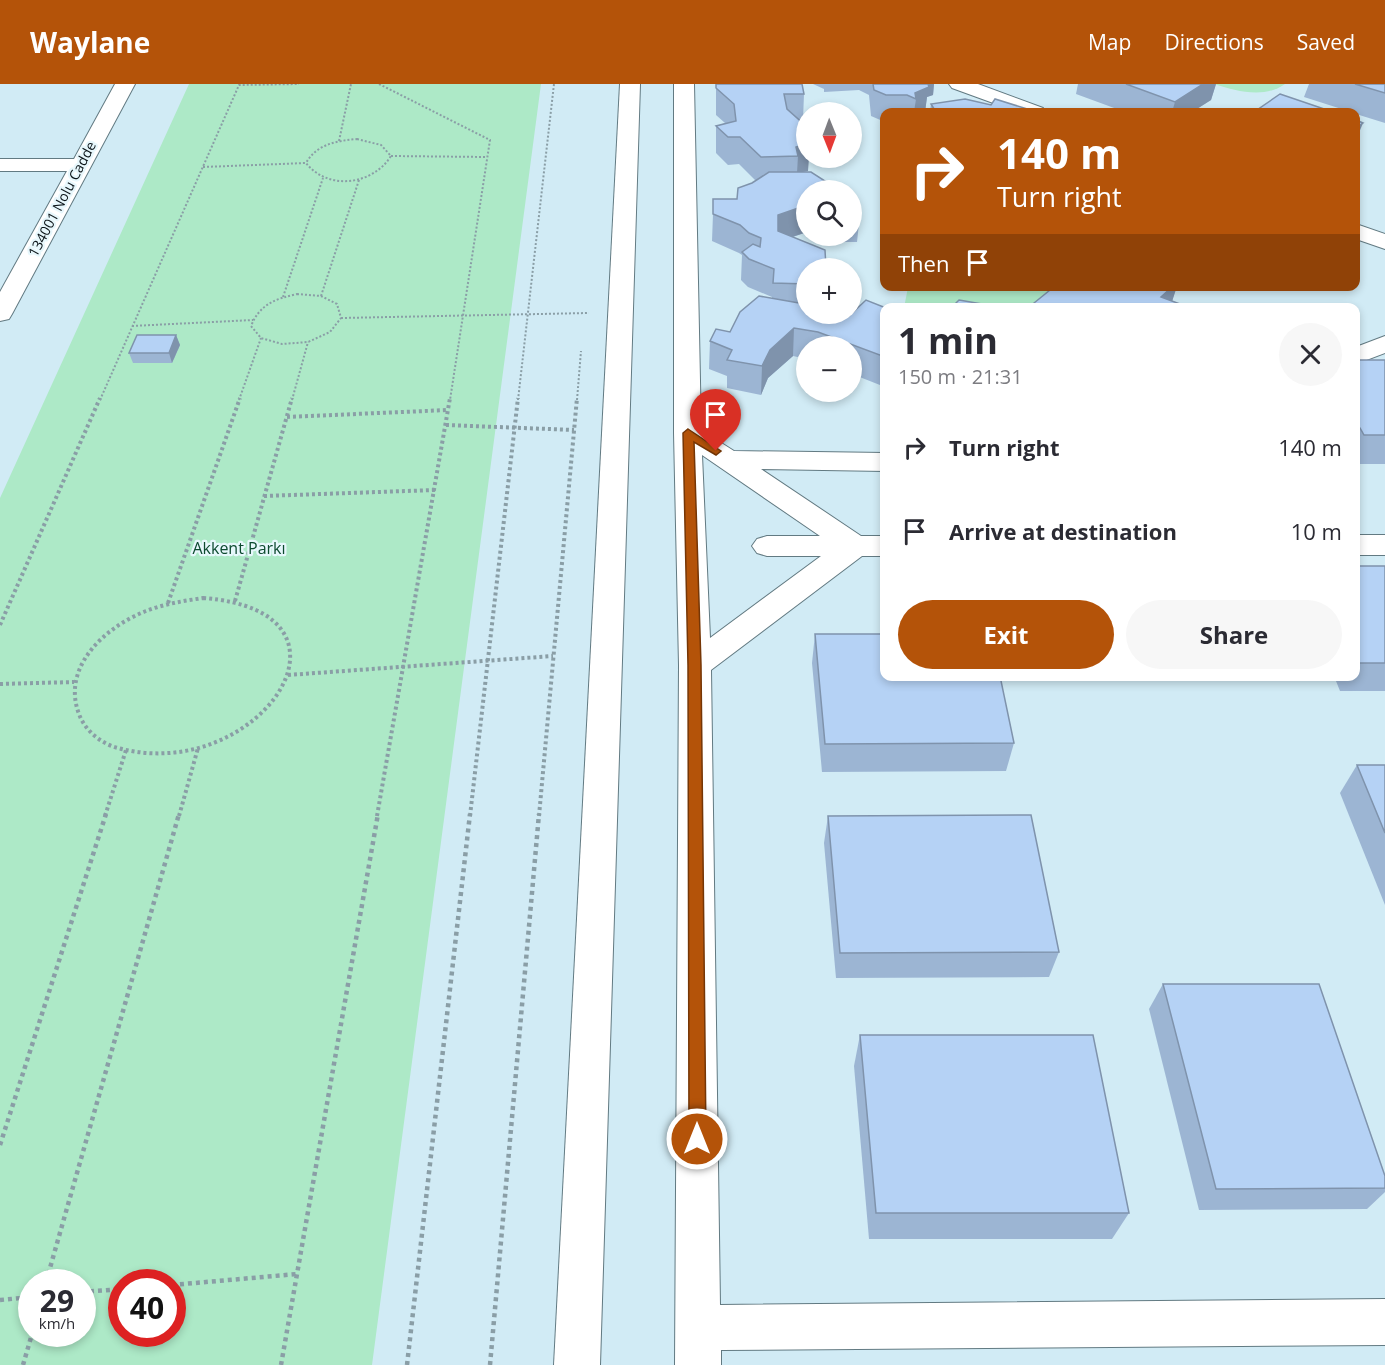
<!DOCTYPE html>
<meta charset="utf-8">
<style>
:root{--surface:#fff;--page:#f7f7f7;--text:#2b2b33;--muted:#7c7c81;--accent:#b45309}
body{margin:0;font-family:"Open Sans",sans-serif;background:var(--page);color:var(--text);height:100vh;display:flex;flex-direction:column;font-size:22px;white-space:nowrap}
*{box-sizing:border-box;margin:0}
p{font-size:20px;color:var(--muted)}
.icon{flex:none;width:33px;height:33px;fill:none;stroke:currentColor;stroke-width:2;stroke-linecap:round;stroke-linejoin:round}
.map{position:relative;flex:1;overflow:hidden}
.panel{position:absolute;left:880px;top:219px;width:480px;height:378px;display:flex;flex-direction:column;background:var(--surface);border-radius:12px;box-shadow:0 3px 9px #0003}
.panel>*{flex:none}
.top-card{position:absolute;left:880px;top:24px;width:480px;height:183px;border-radius:12px;box-shadow:0 3px 9px #0003;background:#b45309;color:#fff;overflow:hidden}
.needle{width:39px;rotate:179deg}
.tools{position:absolute;left:796px;top:18px;display:grid;gap:12px}
.tools a{display:grid;place-items:center;width:66px;height:66px;border-radius:50%;background:var(--surface);box-shadow:0 3px 9px #0003;font-size:30px}
.speed{position:absolute;left:18px;top:1185px;display:flex;gap:12px;font-size:30px;font-weight:700;text-align:center}
.speed>*{display:grid;place-content:center;width:78px;height:78px;border-radius:50%;background:var(--surface);box-shadow:0 3px 9px #0003;line-height:1}
.speed small{font-size:15px;font-weight:400}
.speed .limit{border:9px solid #d22;background:#fff;color:#111}
.pin{position:absolute;display:grid;place-items:center;width:51px;height:51px;color:#fff;margin:-62px -26px;border-radius:50% 50% 50% 0;rotate:-45deg;box-shadow:0 0 6px #0007}
.pin .icon{rotate:45deg}
.me{position:absolute;width:66px;margin:-33px;rotate:0deg;stroke-linejoin:round;filter:drop-shadow(0 0 4px #0008)}
.turn{display:flex;align-items:center;gap:21px;height:126px;padding:0 18px;font-size:27px}
.turn .icon{width:78px;height:78px;stroke-width:2.5}
.turn b{display:block;font-size:42px;line-height:51px}
.then{display:flex;align-items:center;height:57px;padding:0 18px;background:#0003;gap:12px;font-size:22px}
.round{display:grid;place-items:center;flex:none;width:63px;height:63px;border-radius:32px;background:var(--page)}
.overview{display:flex;align-items:center;justify-content:space-between;height:102px;padding:0 18px}
h1{font-size:36px;font-weight:700;line-height:45px}
.primary-button{display:flex;gap:12px;margin-top:auto;padding:12px 18px}
.primary-button a{flex:1;height:69px;border-radius:36px;background:var(--accent);color:#fff;font-size:24px;font-weight:700;line-height:69px;text-align:center}
.primary-button a+a{background:var(--page);color:var(--text)}
ul{padding:0;list-style:none}
li{display:flex;align-items:center;gap:18px;height:84px;padding:0 18px}
li div{flex:1}
li b{display:block;font-size:22px}
li em{font-style:normal}
header{display:flex;align-items:center;gap:36px;box-sizing:border-box;height:84px;padding:0 30px;background:var(--accent);color:#fff}
header strong{font-size:28px}
nav{display:flex;gap:33px;margin-inline-start:auto;font-size:21px}
.map>svg:first-child{display:block}
.green{fill:#ade9c7;fill-rule:evenodd}
.lines{fill:none;stroke-linecap:round;stroke-linejoin:round}
.minor-casing{stroke:#627a82;stroke-width:2}
.path-far2{stroke:#8a9ea6;stroke-width:2;stroke-dasharray:2 2;stroke-linecap:butt}
.path-far1{stroke:#8a9ea6;stroke-width:4;stroke-dasharray:3 3;stroke-linecap:butt}
.path{stroke:#8a9ea6;stroke-width:4.5;stroke-dasharray:4 4;stroke-linecap:butt}
.minor{fill:#fff;fill-rule:evenodd}
.wall{fill:#9cb5d3}
.shaded-wall{fill:#7f93ac}
.building{fill:#b5d2f5;stroke:#7f93ac;stroke-width:1.5}
.route{fill:#b45309;stroke:#753606;stroke-width:1.5}
.labels{text-anchor:middle;stroke-width:4.5;stroke-linejoin:round;paint-order:stroke}
.far-street-label{font-size:14px;fill:#0b1418;stroke:#e7f7fc}
.park-label{font-size:16px;fill:#0d4a2f;stroke:#e7f7fc}
</style>
<header>
<strong>Waylane</strong>
<nav><a>Map</a><a>Directions</a><a>Saved</a></nav>
</header>
<div class="map">
<svg width="1385" height="1281" viewBox="0 0 1385 1281">
<rect width="100%" height="100%" fill="#d1ebf5"/>
<g class="green">
<path d="M189,0H541L372,1281H0V414ZM32,1198H82V1250H32ZM122,1198H172V1250H122Z"/>
<path d="M1214,0H1285C1264,15 1236,7 1214,0Z"/>
<polygon points="908,203 1132,203 1098,223 904,224"/>
</g>
<g class="lines">
<defs>
<g id="minor">
<polygon points="115,0 135,0 12,230 9,235 0,237 0,208 67,87 0,87 0,75 74,75"/>
<polygon points="620,0 640,0 600,1281 554,1281"/>
<path d="M674,0H694L701,346L734,367L885,369V387L761,385L861,452H885V472H862L711,586L720,1221L1385,1215V1261L721,1266V1281H675L679,581L674,349ZM702,371L820,452H767L757,455L752,462L757,469L767,472H821L710,554Z"/>
<polygon points="949,0 978,0 1043,24 1046,28 1018,28 952,4"/>
<polygon points="1356,140 1385,150 1385,165 1356,155"/>
<polygon points="1385,252 1385,269 1356,280 1356,263"/>
<rect x="1356" y="451" width="29" height="20"/>
</g>
</defs>
<use href="#minor" class="minor-casing"/>
<g class="path-far2">
<polyline points="379,0 490,56 450,316"/>
<path d="M357,55L381,61L391,72C373,101 328,107 306,79C317,60 336,57 357,55Z"/>
<polyline points="339,57 351,0"/>
<polyline points="391,72 487,73"/>
<polyline points="203,83 306,79"/>
<path d="M297,210L321,212L337,220L341,234L330,248L308,258L282,260L261,254L251,242C260,220 275,215 297,210Z"/>
<polyline points="321,212 359,96"/>
<polyline points="283,213 323,94"/>
<polyline points="341,234 589,229"/>
<polyline points="132,242 253,236"/>
<polyline points="100,316 239,1 299,0"/>
<polyline points="239,316 261,254"/>
<polyline points="292,316 308,258"/>
<polyline points="518,316 554,0"/>
<polyline points="577,316 581,267"/>
</g>
<g class="path-far1">
<polyline points="287,333 448,326"/>
<polyline points="446,341 574,346"/>
<polyline points="264,412 435,406"/>
<path d="M203,514C378,527 258,702 118,664C102,660 85,647 79,630C61,583 105,543 146,527C164,520 183,517 203,514Z"/>
<polyline points="235,517 292,314"/>
<polyline points="168,519 240,314"/>
<polyline points="0,541 100,314"/>
<polyline points="288,591 553,572"/>
<polyline points="0,600 74,598"/>
<polyline points="105,732 126,666"/>
<polyline points="179,732 198,664"/>
<polyline points="377,732 450,314"/>
<polyline points="470,732 518,314"/>
<polyline points="539,732 577,314"/>
</g>
<g class="path">
<polyline points="0,1061 106,730"/>
<polyline points="46,1198 179,730"/>
<polyline points="172,1201 297,1190"/>
<polyline points="82,1208 122,1205"/>
<polyline points="0,1216 32,1213"/>
<polyline points="23,1281 32,1250"/>
<polyline points="281,1281 378,730"/>
<polyline points="407,1281 470,730"/>
<polyline points="490,1281 539,730"/>
</g>
<use href="#minor" class="minor"/>
</g>
<g class="wall">
<polygon points="716,0 804,10 803,36 800,37 808,87 802,88 807,106 807,148 793,153 807,184 807,230 849,232 852,230 852,199 856,201 854,228 885,224 885,303 852,290 852,262 807,262 807,275 793,272 768,294 761,311 727,304 727,292 709,285 710,257 730,248 772,214 772,213 748,203 741,196 742,171 739,169 712,157 713,130 737,115 752,99 756,97 739,80 728,81 716,69 716,42 725,39 716,31"/>
<polygon points="813,0 934,0 933,11 927,13 925,28 885,28 885,38 871,32 869,11 859,6 824,8 824,5"/>
<polygon points="1078,0 1216,0 1211,16 1192,28 1125,28 1076,10"/>
<polygon points="1309,0 1385,0 1385,39 1356,30 1356,28 1351,28 1304,13"/>
<polygon points="931,20 991,21 1037,28 930,28"/>
<polygon points="852,115 860,130 857,158 841,158 826,152 852,152"/>
<polygon points="1095,202 1177,202 1172,217 1188,223 1033,224 1034,219"/>
<polygon points="176,251 180,261 172,279 133,279 129,269"/>
<rect x="1356" y="276" width="29" height="104"/>
<polygon points="1356,482 1385,482 1385,607 1340,607 1334,592 1356,592"/>
<polygon points="815,550 1014,659 1006,687 822,688 812,579"/>
<polygon points="1357,681 1385,681 1385,821 1340,709"/>
<polygon points="828,732 1059,868 1049,893 836,894 824,759"/>
<polygon points="1163,900 1385,1092 1385,1108 1367,1125 1199,1126 1149,925"/>
<polygon points="860,951 1129,1129 1112,1155 869,1155 854,982"/>
</g>
<g class="shaded-wall">
<polygon points="925,0 934,0 933,11 927,13 925,28 914,28 916,15 915,9"/>
<polygon points="1203,0 1216,0 1211,16 1192,28 1172,28 1175,18"/>
<polygon points="1363,39 1356,56 1356,44"/>
<polygon points="807,60 807,74 809,74 808,87 797,89 798,72 796,63"/>
<polygon points="807,121 807,148 777,158 778,131"/>
<polygon points="1173,202 1177,202 1170,224 1161,213"/>
<polygon points="794,244 793,272 768,294 761,311 762,282 770,266"/>
<polygon points="176,251 180,261 172,279 169,269"/>
</g>
<g class="building">
<polygon points="716,0 802,0 804,10 784,10 787,25 806,42 807,46 807,60 796,63 798,72 761,73 740,53 728,53 716,42 736,37 734,20 716,4"/>
<polygon points="873,0 928,0 929,3 915,9 916,15 907,11 886,11 874,6"/>
<polygon points="1126,0 1203,0 1175,18"/>
<polygon points="1355,0 1385,0 1385,9"/>
<polygon points="1280,10 1333,28 1254,28"/>
<polygon points="965,15 991,21 995,15 1037,28 936,28 931,20"/>
<polygon points="1356,36 1363,39 1356,44"/>
<polygon points="769,88 811,88 839,106 807,106 807,121 778,131 778,147 825,166 826,184 807,184 807,200 773,199 774,185 749,175 742,168 753,160 760,163 761,154 749,149 740,141 713,130 713,115 737,115 738,104 752,99"/>
<polygon points="852,115 859,119 860,130 852,130"/>
<polygon points="1055,202 1091,202 1093,203 1095,202 1173,202 1161,213 1188,223 1044,224 1034,219"/>
<polygon points="759,212 799,219 807,222 807,230 832,230 849,232 866,216 886,224 885,224 885,273 818,248 794,244 770,266 762,282 727,276 732,266 710,257 716,245 730,248 740,228"/>
<polygon points="959,216 1005,224 951,224"/>
<polygon points="137,251 176,251 169,269 129,269"/>
<polygon points="1356,276 1385,276 1385,351 1364,351 1360,344 1356,344"/>
<rect x="1356" y="482" width="29" height="97"/>
<polygon points="815,550 885,550 885,592 1000,592 1014,659 825,660"/>
<polygon points="1357,681 1385,681 1385,749"/>
<polygon points="1031,731 1059,868 840,869 828,732"/>
<polygon points="1163,900 1319,900 1385,1092 1385,1104 1216,1105"/>
<polygon points="860,951 1093,951 1129,1129 876,1129"/>
</g>
<polygon class="route" points="688,345 721,367 716,371 694,358 701,581 706,1055 703,1060 697,1063 691,1060 689,1055 688,581 683,349"/>
<g class="labels">
<g class="far-street-label">
<text transform="translate(62 115) rotate(-62)" y="5">134001 Nolu Cadde</text>
</g>
<g class="park-label">
<text x="239" y="470">Akkent Parkı</text>
</g>
</g>
</svg>
<div class="tools">
<a><svg class="needle" viewBox="-14 -14 28 28"><path d="M0-13l5 13h-10z" fill="#e53935"/><path d="M0 13l5-13h-10z" fill="#7c7c81"/></svg></a>
<a><svg class="icon" aria-label="search" viewBox="0 0 24 24"><circle cx="10" cy="10" r="6"/><path d="M15 15l6 6"/></svg></a>
<a>+</a>
<a>−</a>
</div>
<div class="speed"><div>29<small>km/h</small></div><div class="limit">40</div></div>
<div class="pin" style="left:716px;top:367px;background:#d93025"><svg class="icon" aria-label="arrive" viewBox="0 0 24 24"><path d="M6 21V4h12l-3 4 3 4H6"/></svg></div>
<svg class="me" style="left:697px;top:1055px" viewBox="-20 -20 40 40"><circle r="17" fill="#b45309" stroke="#fff" stroke-width="3"/><path d="M0-11L8 9 0 5-8 9z" fill="#fff"/></svg>
<div class="top-card">
<div class="turn"><svg class="icon" aria-label="right" viewBox="0 0 24 24"><path d="M7 20v-9h11M14 6l5 5-5 5"/></svg><div><b>140 m</b>Turn right</div></div>
<div class="then">Then<svg class="icon" aria-label="arrive" viewBox="0 0 24 24"><path d="M6 21V4h12l-3 4 3 4H6"/></svg></div>
</div>
<section class="panel">
<div class="overview"><div><h1>1 min</h1><p>150 m · 21:31</p></div><a class="round"><svg class="icon" aria-label="close" viewBox="0 0 24 24"><path d="M6 6l12 12M18 6L6 18"/></svg></a></div>
<ul>
<li><svg class="icon" aria-label="right" viewBox="0 0 24 24"><path d="M7 20v-9h11M14 6l5 5-5 5"/></svg><div><b>Turn right</b></div><em>140 m</em></li>
<li><svg class="icon" aria-label="arrive" viewBox="0 0 24 24"><path d="M6 21V4h12l-3 4 3 4H6"/></svg><div><b>Arrive at destination</b></div><em>10 m</em></li>
</ul>
<div class="primary-button"><a>Exit</a><a>Share</a></div>
</section>
</div>
